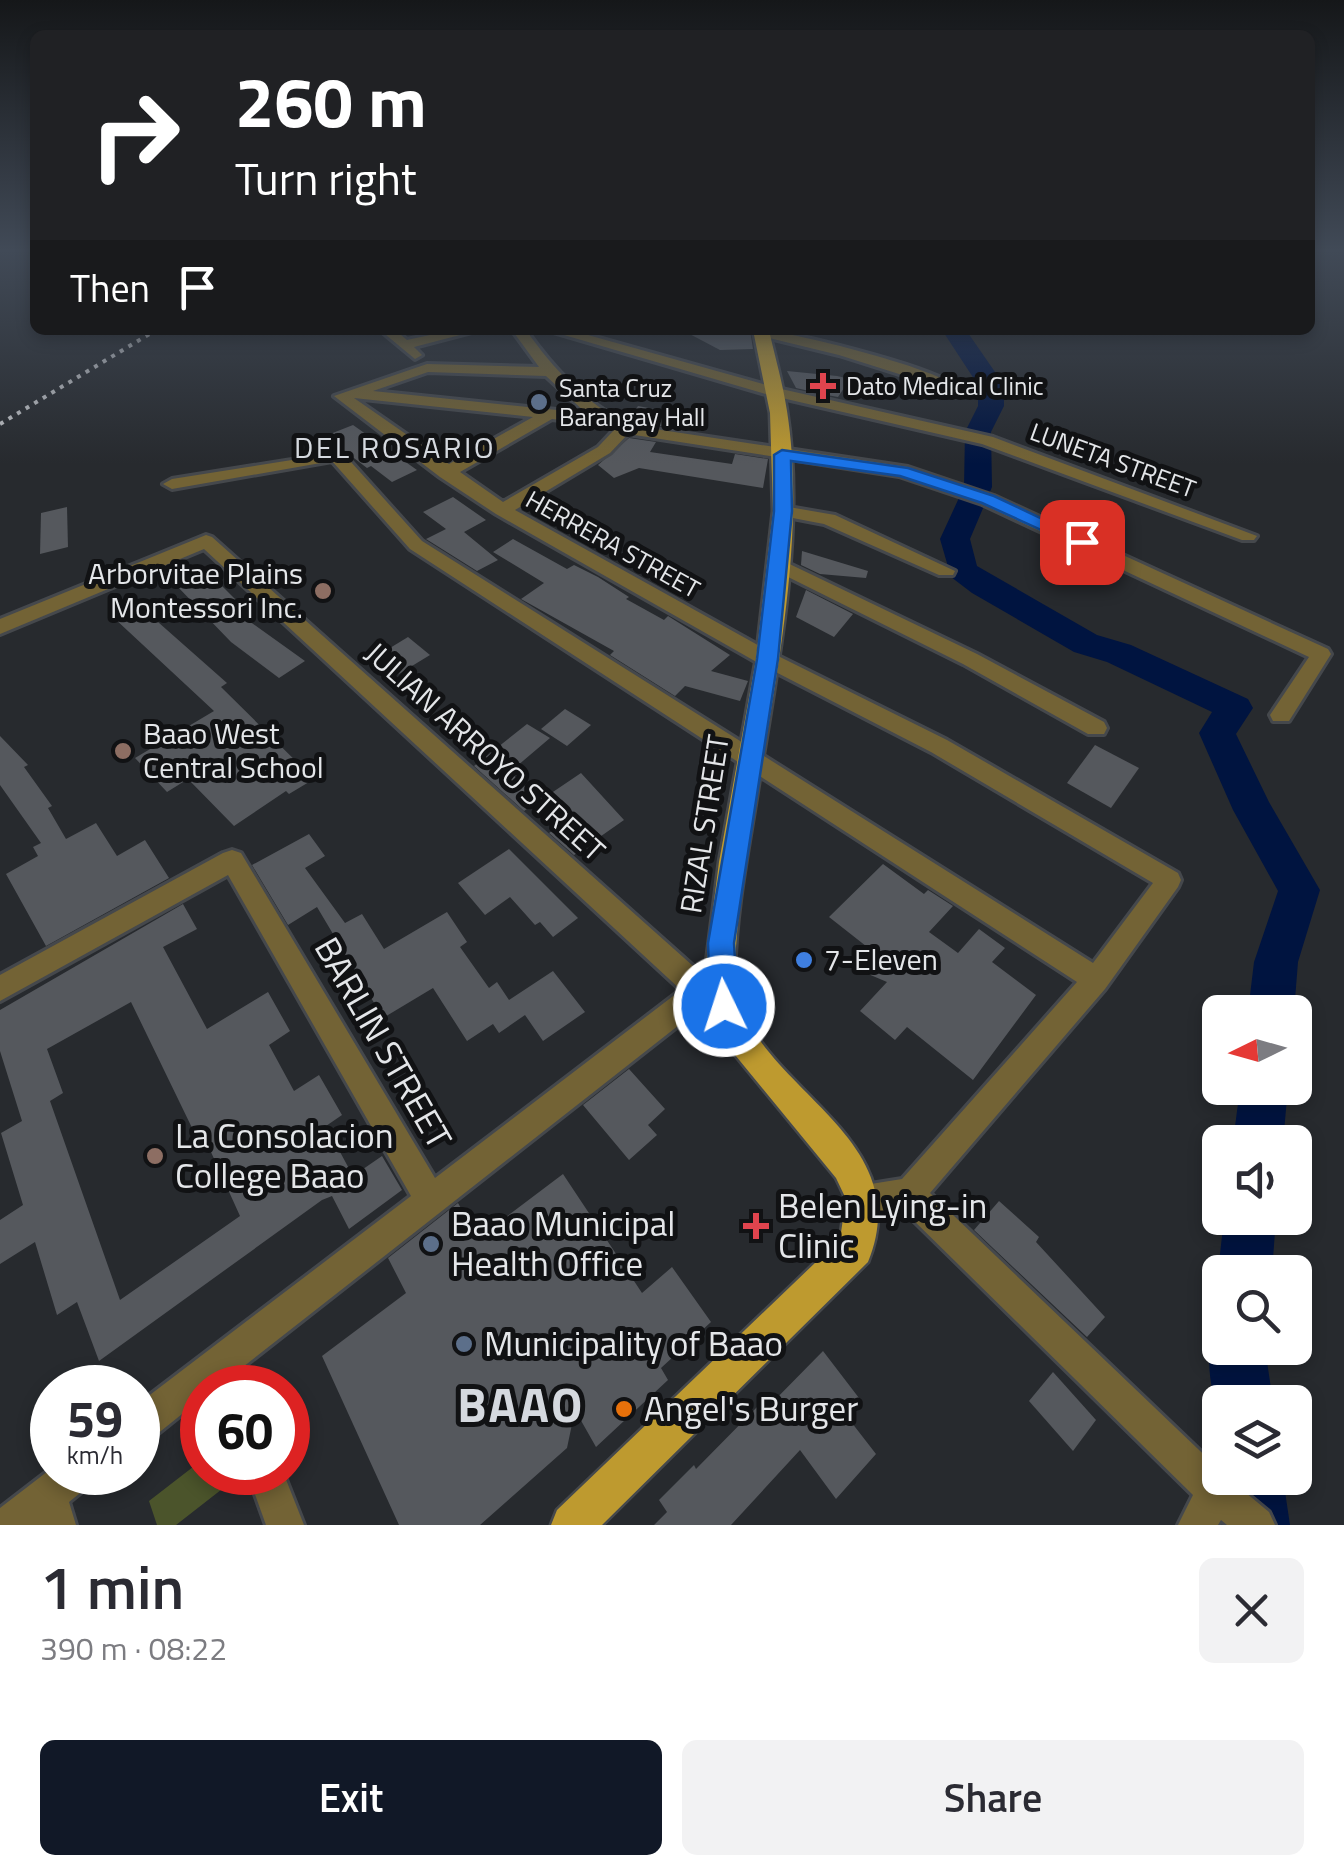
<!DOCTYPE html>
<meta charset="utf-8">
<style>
:root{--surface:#fff;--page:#f2f2f3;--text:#2b2b33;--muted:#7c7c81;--accent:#111827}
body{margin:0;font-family:"Titillium Web",sans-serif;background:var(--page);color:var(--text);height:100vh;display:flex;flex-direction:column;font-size:38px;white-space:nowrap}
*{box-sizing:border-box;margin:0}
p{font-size:32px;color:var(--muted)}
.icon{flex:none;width:55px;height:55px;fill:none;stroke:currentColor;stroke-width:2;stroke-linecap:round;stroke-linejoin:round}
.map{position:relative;height:1525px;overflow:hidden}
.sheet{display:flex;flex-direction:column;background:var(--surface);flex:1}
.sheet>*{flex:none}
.top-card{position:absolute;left:30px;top:30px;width:1285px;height:305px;border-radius:15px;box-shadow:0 5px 15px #0003;background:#202124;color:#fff;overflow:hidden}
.needle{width:65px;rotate:265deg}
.controls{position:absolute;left:1202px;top:995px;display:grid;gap:20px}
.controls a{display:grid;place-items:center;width:110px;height:110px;border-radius:15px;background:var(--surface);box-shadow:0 5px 15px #0003;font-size:50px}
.speed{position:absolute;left:30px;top:1365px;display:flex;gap:20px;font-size:50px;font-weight:700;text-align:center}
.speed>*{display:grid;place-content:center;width:130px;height:130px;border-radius:50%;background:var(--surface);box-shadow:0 5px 15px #0003;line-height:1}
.speed small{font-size:25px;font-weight:400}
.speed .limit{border:15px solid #d22;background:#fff;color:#111}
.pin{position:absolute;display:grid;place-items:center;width:85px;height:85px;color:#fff;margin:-42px;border-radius:20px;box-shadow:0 5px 15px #0006}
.me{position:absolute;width:110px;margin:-55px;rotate:356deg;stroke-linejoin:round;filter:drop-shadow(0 0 8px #0008)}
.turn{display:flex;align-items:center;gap:35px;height:210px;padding:0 40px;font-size:45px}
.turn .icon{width:130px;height:130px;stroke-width:2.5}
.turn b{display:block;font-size:70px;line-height:85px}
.then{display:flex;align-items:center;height:95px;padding:0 40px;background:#0003;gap:20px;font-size:38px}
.round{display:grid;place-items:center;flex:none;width:105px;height:105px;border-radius:15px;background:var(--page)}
.head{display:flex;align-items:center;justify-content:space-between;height:170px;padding:0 40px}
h1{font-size:60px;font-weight:600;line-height:75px}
.primary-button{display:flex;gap:20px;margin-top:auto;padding:20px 40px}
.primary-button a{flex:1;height:115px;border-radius:15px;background:var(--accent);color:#fff;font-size:40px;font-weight:600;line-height:115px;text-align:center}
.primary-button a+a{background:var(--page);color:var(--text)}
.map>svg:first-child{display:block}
.green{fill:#4b542b}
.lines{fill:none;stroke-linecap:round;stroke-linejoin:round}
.river{fill:#001440;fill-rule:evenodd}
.building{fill:#55585d;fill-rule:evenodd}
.minor-casing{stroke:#45484c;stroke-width:6}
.major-casing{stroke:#45484c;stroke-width:5}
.minor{fill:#736335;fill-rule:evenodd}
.major{fill:#be9a2f;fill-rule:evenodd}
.rail{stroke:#c1c3c6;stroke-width:4;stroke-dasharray:4 6;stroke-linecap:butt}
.route{fill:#1a73e8;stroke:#114b97;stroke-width:2.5}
.health-dot{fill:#e0444e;stroke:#111214;stroke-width:4}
.service-dot{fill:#5c6f8a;stroke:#111214;stroke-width:4}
.education-dot{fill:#8d6e63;stroke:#111214;stroke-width:4}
.shop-dot{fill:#3f7fe0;stroke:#111214;stroke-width:4}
.food-dot{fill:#e8710a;stroke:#111214;stroke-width:4}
.labels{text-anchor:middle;stroke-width:10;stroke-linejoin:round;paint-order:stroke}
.far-poi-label{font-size:25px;fill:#e4e6e9;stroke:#111214;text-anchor:start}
.far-street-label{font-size:25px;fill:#e4e6e9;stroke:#111214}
.far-quarter-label{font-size:30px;letter-spacing:2.5px;fill:#d5d9df;stroke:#111214}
.poi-label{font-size:30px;fill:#e4e6e9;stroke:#111214;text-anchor:start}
.street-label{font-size:30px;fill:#e4e6e9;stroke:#111214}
.near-street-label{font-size:35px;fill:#e4e6e9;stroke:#111214}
.near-poi-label{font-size:35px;fill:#e4e6e9;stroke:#111214;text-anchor:start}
.near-district-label{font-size:48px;font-weight:bold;letter-spacing:2.5px;fill:#d5d9df;stroke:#111214}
</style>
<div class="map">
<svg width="1344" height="1525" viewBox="0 0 1344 1525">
<rect width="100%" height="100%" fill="#272a2e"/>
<polygon class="green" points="202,1460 202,1472 221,1473 226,1486 176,1525 157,1525 149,1501"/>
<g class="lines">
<g class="river">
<polygon points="942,330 966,330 1004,385 1004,406 991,432 992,487 970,539 977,566 1097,635 1131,645 1248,699 1253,708 1236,734 1269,802 1320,890 1298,962 1294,1012 1248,1012 1254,962 1278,891 1233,810 1199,733 1212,712 1107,662 1074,652 972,593 951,577 940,539 964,487 965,432 978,406 978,385"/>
<polygon points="1240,1088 1288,1088 1283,1142 1233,1142"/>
<polygon points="1224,1218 1276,1218 1272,1272 1220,1272 1220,1277 1218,1272"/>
<path d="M1220,1327V1348H1265L1273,1402H1220V1415C1210,1390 1202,1348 1220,1327Z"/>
<polygon points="1223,1478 1283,1478 1290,1525 1228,1525"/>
</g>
</g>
<g class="building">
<polygon points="682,330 750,330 753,349 720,350"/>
<polygon points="787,371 837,376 850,379 838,397 827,395 796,388"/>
<polygon points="638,406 675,413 666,427 628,420"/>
<polygon points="353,425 417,470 392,482 371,466 367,468 325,436"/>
<polygon points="629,438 656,442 650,452 732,464 735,454 768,459 763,488 639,468 614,478 598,465"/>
<polygon points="453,497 486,520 464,532 498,560 477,571 426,539 446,529 423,512"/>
<polygon points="67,507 68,547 40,554 41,513"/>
<polygon points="513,539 567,569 574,565 598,577 629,597 626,599 664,620 668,616 730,655 711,671 748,681 740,701 685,686 675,696 610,655 614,651 521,599 544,583 493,552"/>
<polygon points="802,551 868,571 866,578 820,574 801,565"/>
<polygon points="195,574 206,585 216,580 254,618 249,621 305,661 279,678 231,642 175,584"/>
<polygon points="806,590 853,614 834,637 796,617"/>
<polygon points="141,607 227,683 221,687 314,779 289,794 286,791 234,826 188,779 167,792 135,758 214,711 114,618"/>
<polygon points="408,637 430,655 389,680 367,662"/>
<polygon points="565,709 591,725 567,746 541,729"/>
<polygon points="527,724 550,738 510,772 540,800 524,811 474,766"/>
<polygon points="0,736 28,765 24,767 52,806 48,808 66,839 96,823 117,856 145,840 169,878 46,946 6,874 38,856 33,847 41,843 0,785"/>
<polygon points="1095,745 1139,768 1111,808 1067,783"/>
<polygon points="581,773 624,820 574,855 549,833 567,821 544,798"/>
<polygon points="309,834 325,856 305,868 345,923 362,914 384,949 447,912 467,942 460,947 489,988 497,982 509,1000 553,971 585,1012 543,1041 525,1015 499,1033 493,1024 467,1041 433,988 383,1018 317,907 288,925 252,865"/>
<polygon points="509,849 578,918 553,937 540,922 535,925 510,897 485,915 458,883"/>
<polygon points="883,864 924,894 928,890 953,906 929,932 958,953 979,929 1005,948 992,962 1036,995 973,1080 907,1027 895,1040 860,1011 887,982 854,968 871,950 829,917"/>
<path d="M183,904L197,929L163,947L207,1029L268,992L290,1031L269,1045L294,1091L319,1075L342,1115L326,1126L353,1176L382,1156L402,1190L349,1229L332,1196L322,1200L99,1361L77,1302L57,1315L35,1242L0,1264V1220L23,1205L1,1133L22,1121L0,1051V1010ZM131,1002L195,1134L201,1130L240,1216L120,1300L50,1101L63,1093L47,1049Z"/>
<polygon points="629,1069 665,1109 648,1125 657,1135 629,1160 583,1105"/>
<polygon points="563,1174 642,1293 672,1267 711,1322 661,1368 668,1380 596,1447 575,1410 567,1448 480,1525 399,1525 322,1356 406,1293 388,1258 458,1203 478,1238"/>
<polygon points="999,1201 1039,1237 1036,1242 1105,1317 1087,1337 974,1230"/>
<polygon points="823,1351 859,1398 845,1414 876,1454 836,1499 800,1450 731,1525 654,1525 667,1512 659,1500 694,1465 696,1469 761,1403 766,1409"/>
<polygon points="1053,1372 1096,1420 1073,1451 1029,1401"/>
</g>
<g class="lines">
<defs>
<g id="minor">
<polygon points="380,330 395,330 407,340 453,330 479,330 414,347 422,355 415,359"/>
<path d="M512,330H526C554,370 585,402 628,425L908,467L994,496L1328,649L1331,654L1289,721H1273L1270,715L1309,657L982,504L899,476L628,434L610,453L515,510L774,654L947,740L1178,873L1181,880L1178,887L1105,989L930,1193L1220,1470V1478H1228L1269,1512L1275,1525H1227L1221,1520L1218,1525H1178L1193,1495L903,1210L863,1214L852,1209L847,1198L852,1187L902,1179L1077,982L410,549L332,461L172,489L163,484L172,479L342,452L422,541L1093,963L1153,883L931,752L760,664L496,514L440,477L334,396L427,364L539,367ZM428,372L546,376L586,413L373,391ZM354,398L533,417L449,464ZM552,419L604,425L614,430L598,447L503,502L460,472Z"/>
<polygon points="547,330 570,330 777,388 993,437 1257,536 1254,540 1242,540 982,444 769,395"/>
<path d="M756,330C788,330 925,366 950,383L937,386L839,355L757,335Z"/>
<polygon points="783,506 835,515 955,571 953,575 939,575 824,524 777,515 774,511"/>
<polygon points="206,535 212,537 711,982 734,997 738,1006 734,1015 724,1019 702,1007 243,1367 250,1388 202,1388 202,1398 151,1439 138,1444 138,1404 411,1196 228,875 0,1001 0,975 223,853 232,850 241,853 435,1178 681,990 204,549 0,634 0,619"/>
<polygon points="777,558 977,654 1104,722 1107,728 1104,734 1088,734 963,664 770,568 768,564"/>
<polygon points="52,1468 52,1472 95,1472 90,1485 69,1502 76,1525 0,1525 0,1508"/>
<polygon points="247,1472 283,1472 304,1525 266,1525"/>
</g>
<path id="major" d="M753,330H769C775,357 783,384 787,411C806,532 777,670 758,789C749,848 736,910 735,970C734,1084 923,1127 868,1262L602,1525H551L557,1510L840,1239L846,1199L836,1178L731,1050L709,1006L705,971L719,862L756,659L773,511L770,413Z"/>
</defs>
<use href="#minor" class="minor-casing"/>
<use href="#major" class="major-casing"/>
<use href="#minor" class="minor"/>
<use href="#major" class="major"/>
<polyline class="rail" points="0,424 156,330"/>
</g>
<linearGradient id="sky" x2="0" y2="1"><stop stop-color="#151719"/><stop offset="0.54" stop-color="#414a57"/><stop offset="1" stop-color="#414a57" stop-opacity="0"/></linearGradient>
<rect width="1344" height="464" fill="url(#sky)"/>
<polygon class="route" points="782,450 908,468 994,496 1091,542 1088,546 1076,546 982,503 900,476 791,461 792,511 778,659 734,943 738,1006 734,1016 724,1019 714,1016 710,1006 708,943 757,659 774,511 774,455"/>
<g class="health-dot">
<path d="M818 371h10v10h10v10h-10v10h-10v-10h-10v-10h10z"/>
<path d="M751 1211h10v10h10v10h-10v10h-10v-10h-10v-10h10z"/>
</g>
<g class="service-dot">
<circle cx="539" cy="402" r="10"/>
<circle cx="431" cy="1244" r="10"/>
<circle cx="464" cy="1344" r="10"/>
</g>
<g class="education-dot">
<circle cx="323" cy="591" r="10"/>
<circle cx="123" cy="751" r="10"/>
<circle cx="155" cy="1156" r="10"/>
</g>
<circle class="shop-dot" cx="804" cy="960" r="10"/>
<circle class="food-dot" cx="624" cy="1409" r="10"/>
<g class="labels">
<g class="far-poi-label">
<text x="846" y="395">Dato Medical Clinic</text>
<text x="559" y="397">Santa Cruz<tspan x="559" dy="29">Barangay Hall</tspan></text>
</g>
<g class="far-street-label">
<text transform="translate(1113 460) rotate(20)" y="9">LUNETA STREET</text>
<text transform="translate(613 544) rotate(29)" y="9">HERRERA STREET</text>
</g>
<g class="far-quarter-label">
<text x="395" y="458">DEL ROSARIO</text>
</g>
<g class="poi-label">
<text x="303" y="584" text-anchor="end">Arborvitae Plains<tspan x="303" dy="34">Montessori Inc.</tspan></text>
<text x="143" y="744">Baao West<tspan x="143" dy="34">Central School</tspan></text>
<text x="824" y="970">7-Eleven</text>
</g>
<g class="street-label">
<text transform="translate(485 752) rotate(42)" y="10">JULIAN ARROYO STREET</text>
<text transform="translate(705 824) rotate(-81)" y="10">RIZAL STREET</text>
</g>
<g class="near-street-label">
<text transform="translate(383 1043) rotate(60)" y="12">BARLIN STREET</text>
</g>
<g class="near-poi-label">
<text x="175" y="1148">La Consolacion<tspan x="175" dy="40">College Baao</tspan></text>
<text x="778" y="1218">Belen Lying-in<tspan x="778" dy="40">Clinic</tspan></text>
<text x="451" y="1236">Baao Municipal<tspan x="451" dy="40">Health Office</tspan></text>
<text x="484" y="1356">Municipality of Baao</text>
<text x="644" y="1421">Angel's Burger</text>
</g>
<g class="near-district-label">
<text x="521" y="1422">BAAO</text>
</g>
</g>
</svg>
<div class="controls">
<a><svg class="needle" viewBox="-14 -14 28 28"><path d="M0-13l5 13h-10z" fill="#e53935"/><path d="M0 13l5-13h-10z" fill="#7c7c81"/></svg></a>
<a><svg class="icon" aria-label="sound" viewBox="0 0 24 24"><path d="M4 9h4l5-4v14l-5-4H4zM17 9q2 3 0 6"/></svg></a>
<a><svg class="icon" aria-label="search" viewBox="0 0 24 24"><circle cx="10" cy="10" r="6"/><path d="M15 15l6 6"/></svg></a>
<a><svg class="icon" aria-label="layers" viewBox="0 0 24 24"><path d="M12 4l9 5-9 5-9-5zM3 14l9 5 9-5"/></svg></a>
</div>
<div class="speed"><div>59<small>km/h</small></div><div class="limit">60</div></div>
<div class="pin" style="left:1082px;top:542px;background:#d93025"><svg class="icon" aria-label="arrive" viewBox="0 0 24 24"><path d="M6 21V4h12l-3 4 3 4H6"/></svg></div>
<svg class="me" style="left:724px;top:1006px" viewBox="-20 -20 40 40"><circle r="17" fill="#1a73e8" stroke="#fff" stroke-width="3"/><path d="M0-11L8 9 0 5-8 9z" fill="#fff"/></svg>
<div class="top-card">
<div class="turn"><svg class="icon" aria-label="right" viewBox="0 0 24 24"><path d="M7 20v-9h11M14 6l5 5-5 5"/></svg><div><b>260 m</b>Turn right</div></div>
<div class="then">Then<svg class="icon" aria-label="arrive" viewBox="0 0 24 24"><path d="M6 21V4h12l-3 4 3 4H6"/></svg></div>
</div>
</div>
<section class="sheet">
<div class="head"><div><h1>1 min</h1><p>390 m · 08:22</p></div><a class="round"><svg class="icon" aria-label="close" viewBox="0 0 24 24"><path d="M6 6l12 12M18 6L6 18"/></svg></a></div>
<div class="primary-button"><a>Exit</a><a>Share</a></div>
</section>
